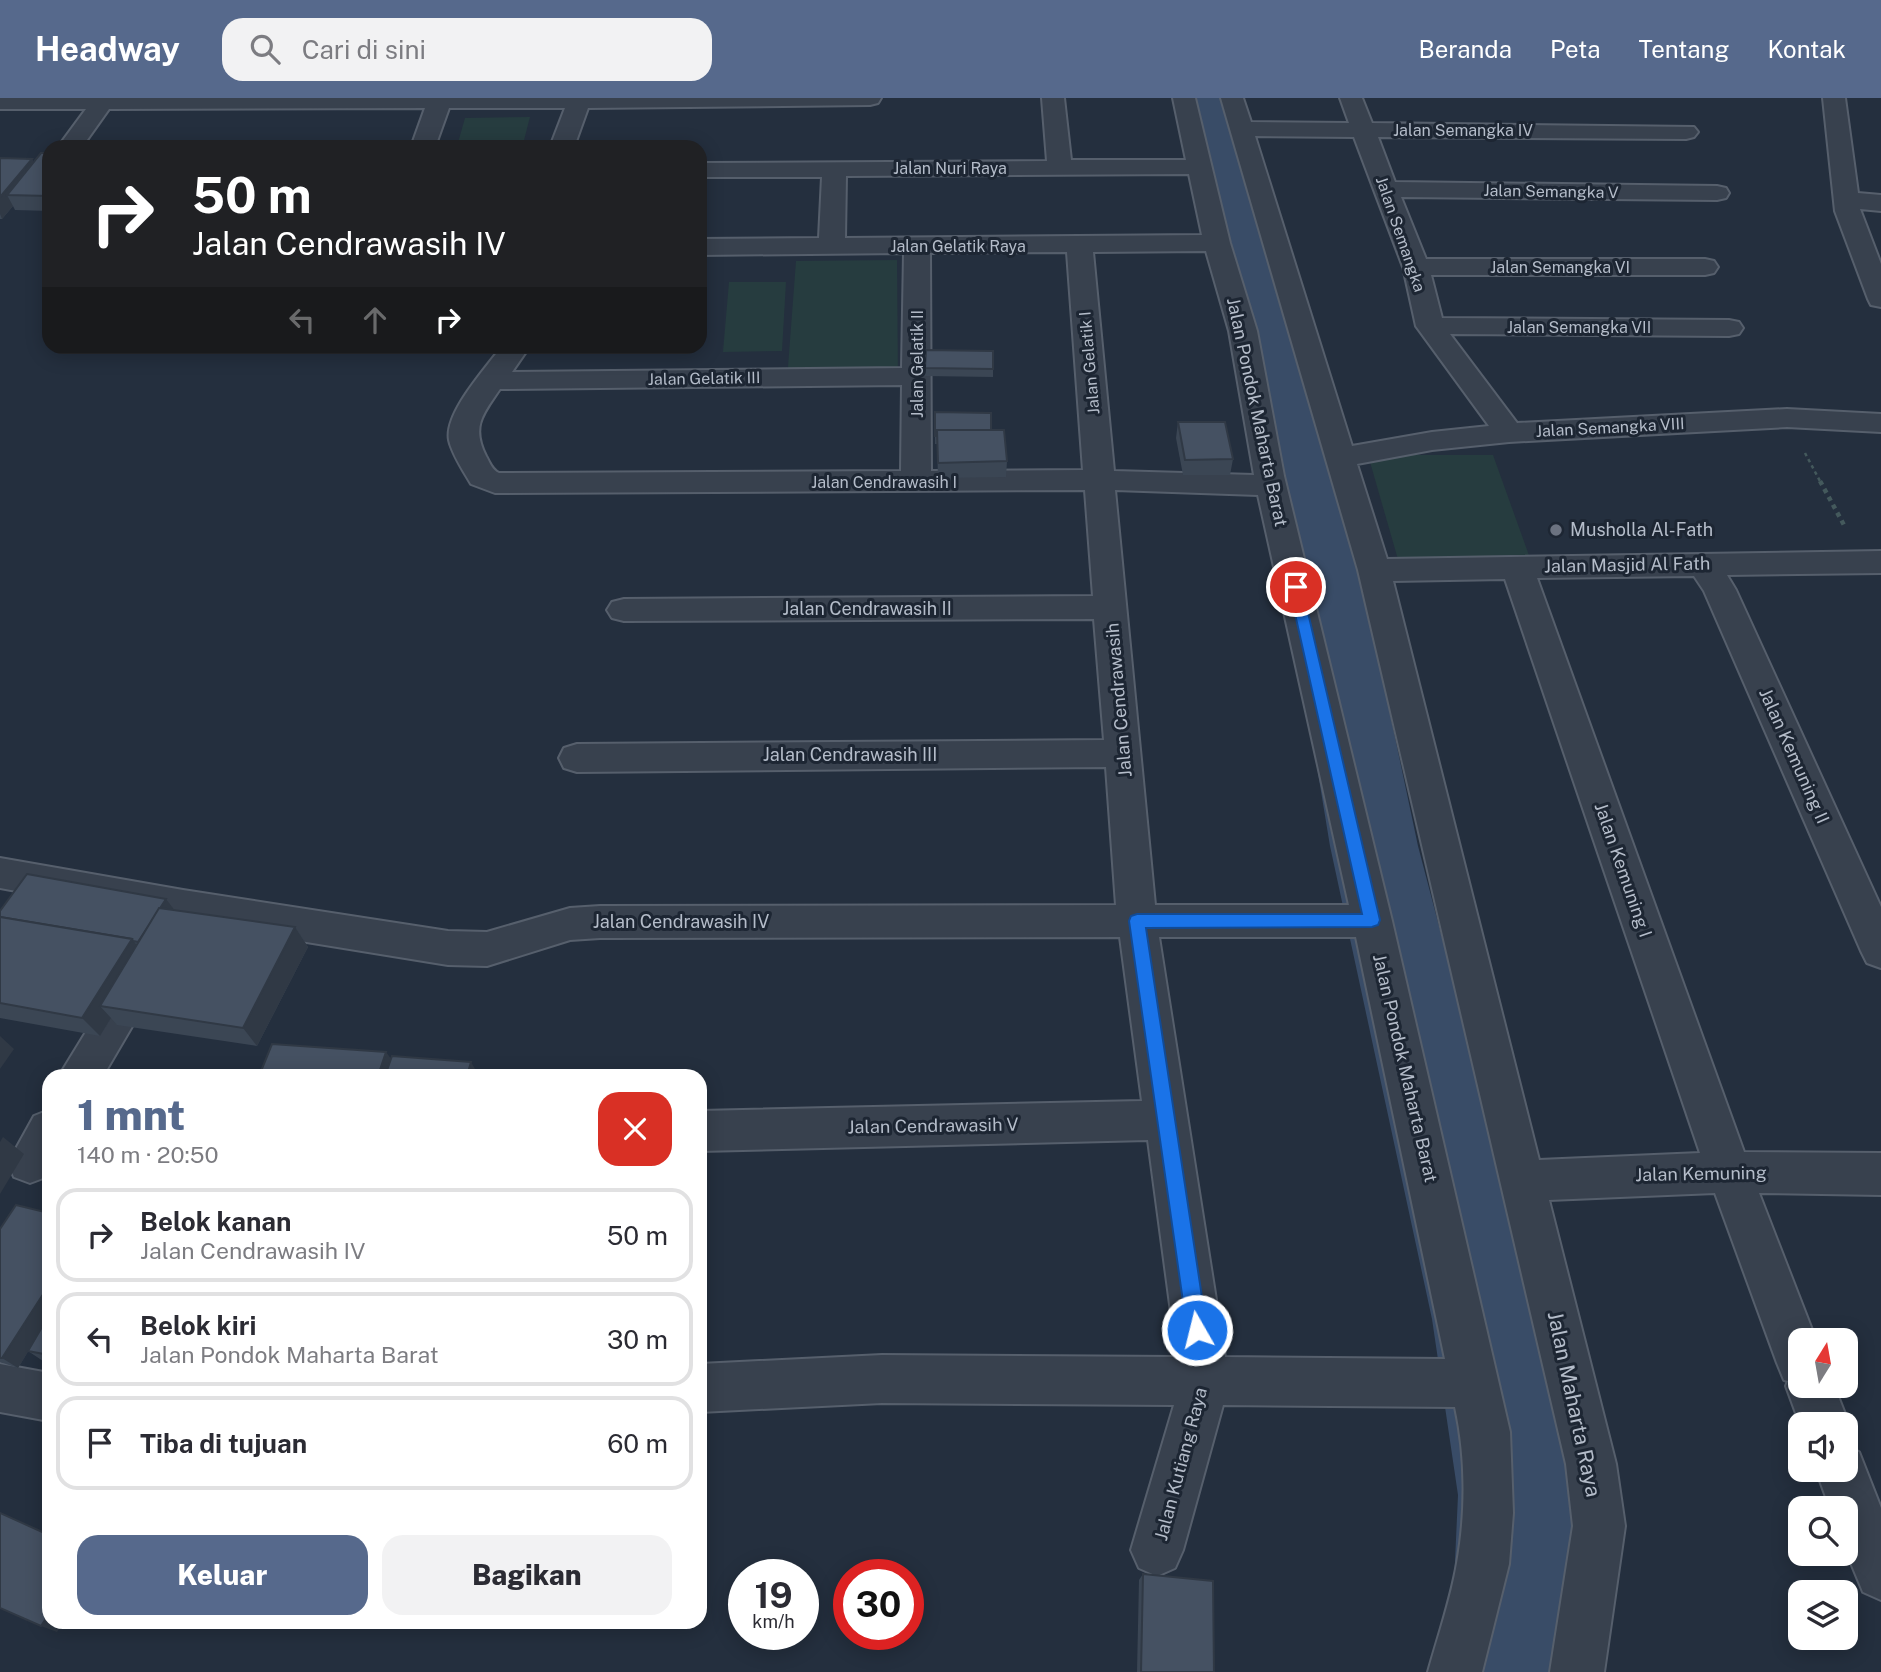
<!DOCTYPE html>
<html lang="id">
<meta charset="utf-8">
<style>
:root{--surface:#fff;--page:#f2f2f3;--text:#2b2b33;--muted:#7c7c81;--line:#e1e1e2;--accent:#56698c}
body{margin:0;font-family:"Public Sans",sans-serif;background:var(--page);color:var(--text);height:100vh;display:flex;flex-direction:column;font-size:26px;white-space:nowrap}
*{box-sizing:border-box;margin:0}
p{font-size:23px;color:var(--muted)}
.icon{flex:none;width:38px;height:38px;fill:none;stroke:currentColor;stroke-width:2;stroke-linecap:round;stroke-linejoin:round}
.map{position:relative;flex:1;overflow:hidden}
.panel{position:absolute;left:42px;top:971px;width:665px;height:560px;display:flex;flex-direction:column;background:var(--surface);border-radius:21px;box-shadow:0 4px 18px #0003}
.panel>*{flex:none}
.guide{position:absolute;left:42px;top:42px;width:665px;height:214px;border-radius:21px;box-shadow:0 4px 18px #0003;background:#202124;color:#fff;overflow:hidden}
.needle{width:46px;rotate:11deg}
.fabs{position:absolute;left:1788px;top:1230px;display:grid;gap:14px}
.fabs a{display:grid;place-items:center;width:70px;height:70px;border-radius:14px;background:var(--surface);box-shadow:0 4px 18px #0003;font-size:35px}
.speed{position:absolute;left:728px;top:1461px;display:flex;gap:14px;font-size:35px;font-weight:700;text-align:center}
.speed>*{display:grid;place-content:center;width:91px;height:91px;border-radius:50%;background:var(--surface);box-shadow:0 4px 18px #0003;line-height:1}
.speed small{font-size:18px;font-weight:400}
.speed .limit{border:10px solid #d22;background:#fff;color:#111}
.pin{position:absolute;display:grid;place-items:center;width:60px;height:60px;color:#fff;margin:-30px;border:4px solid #fff;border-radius:50%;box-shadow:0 2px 7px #0007}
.me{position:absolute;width:77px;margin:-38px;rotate:352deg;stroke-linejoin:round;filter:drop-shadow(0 0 5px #0008)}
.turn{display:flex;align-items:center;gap:24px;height:147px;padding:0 35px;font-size:32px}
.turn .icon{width:91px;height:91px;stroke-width:2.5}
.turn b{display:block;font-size:49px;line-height:60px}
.lanes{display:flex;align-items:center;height:66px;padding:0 35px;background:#0003;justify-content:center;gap:35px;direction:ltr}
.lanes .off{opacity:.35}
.round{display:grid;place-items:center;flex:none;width:74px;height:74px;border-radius:21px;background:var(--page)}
.head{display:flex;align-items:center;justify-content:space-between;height:119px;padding:0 35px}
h1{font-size:42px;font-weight:800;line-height:52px;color:var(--accent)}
.cta{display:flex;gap:14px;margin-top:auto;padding:14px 35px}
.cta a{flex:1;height:80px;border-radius:21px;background:var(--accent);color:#fff;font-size:28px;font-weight:800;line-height:80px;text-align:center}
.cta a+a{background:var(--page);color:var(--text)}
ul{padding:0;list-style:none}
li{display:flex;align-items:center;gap:21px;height:94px;margin:0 14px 10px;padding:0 21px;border:4px solid var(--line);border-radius:21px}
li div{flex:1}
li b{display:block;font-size:26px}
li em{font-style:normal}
header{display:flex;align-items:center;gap:42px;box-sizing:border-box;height:98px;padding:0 35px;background:var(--accent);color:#fff}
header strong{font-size:33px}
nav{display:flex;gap:38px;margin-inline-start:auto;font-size:24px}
.search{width:490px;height:63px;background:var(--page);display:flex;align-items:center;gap:18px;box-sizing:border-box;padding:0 24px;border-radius:21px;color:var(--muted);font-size:26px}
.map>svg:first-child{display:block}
.green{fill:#263c3f}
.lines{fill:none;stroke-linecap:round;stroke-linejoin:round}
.river{fill:#394c67;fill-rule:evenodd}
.street-casing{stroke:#565f6c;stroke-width:4}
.path-far1{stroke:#44595c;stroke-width:2.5;stroke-dasharray:3.5 3.5;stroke-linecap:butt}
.path{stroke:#44595c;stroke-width:4.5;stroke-dasharray:4.5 4.5;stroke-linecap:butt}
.street{fill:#38414e;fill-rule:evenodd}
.wall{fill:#3b4654}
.shaded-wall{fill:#303945}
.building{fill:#455162;stroke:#303945;stroke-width:2}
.route{fill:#1a73e8;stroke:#114b97;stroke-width:2}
.worship-dot{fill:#6b7280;stroke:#1d2633;stroke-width:2.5}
.labels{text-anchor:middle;stroke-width:6;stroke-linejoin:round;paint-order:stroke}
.far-street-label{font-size:16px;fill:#b4bcc9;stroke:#1d2633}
.street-label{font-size:18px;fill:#b4bcc9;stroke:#1d2633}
.poi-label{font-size:18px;fill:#b4bcc9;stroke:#1d2633;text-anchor:start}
.near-street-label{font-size:21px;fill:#b4bcc9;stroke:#1d2633}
</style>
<header>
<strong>Headway</strong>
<div class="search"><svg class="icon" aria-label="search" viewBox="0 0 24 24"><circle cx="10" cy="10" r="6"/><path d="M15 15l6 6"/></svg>Cari di sini</div>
<nav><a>Beranda</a><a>Peta</a><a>Tentang</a><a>Kontak</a></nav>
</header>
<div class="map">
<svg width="1881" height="1574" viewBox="0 0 1881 1574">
<rect width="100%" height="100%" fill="#242f3e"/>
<g class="green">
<polygon points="530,19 523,46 457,48 465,20"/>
<polygon points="897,162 898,281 787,282 796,163"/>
<polygon points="729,184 786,184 782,253 723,254"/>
<polygon points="1368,357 1493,357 1531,463 1399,465"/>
</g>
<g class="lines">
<polygon class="river" points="1177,0 1231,0 1337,365 1418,748 1542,1221 1576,1397 1576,1574 1450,1574 1458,1397 1432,1221 1330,748 1267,365"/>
<defs>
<g id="street">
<polygon points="0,0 881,0 878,5 870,7 588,10 574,49 550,49 565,10 449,10 435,49 411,49 425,10 109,11 82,49 58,49 86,11 0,11"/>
<path d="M1042,0H1064L1071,62H1186L1173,0H1195L1230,145L1257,233L1284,378L1392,823L1510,1334L1513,1415L1509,1466L1482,1574H1428C1438,1538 1451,1501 1457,1465C1466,1415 1466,1359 1455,1309L1223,1307L1183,1452L1175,1470L1157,1478L1139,1470L1131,1452L1174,1307L882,1305L700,1314V1266L882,1257L1177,1259L1148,1042L700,1053V1013L1142,1003L1120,839L600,840L570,842L487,868L448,867L183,824L0,790V760L183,792L448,833L487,834L570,810L600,808L1116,807L1106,669L577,674L564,670L559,660L564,650L577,646L1104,642L1094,521L624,523L612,520L607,512L612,504L624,501L1093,498L1085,392L495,395L471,386C464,374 452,356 449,342C444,315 486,270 502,248H530L512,274L902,270L904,155L700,157V141L819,140L822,79H700V65L1047,63ZM1189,76L1202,137L845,140L846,78ZM1206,153L1229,233L1254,377L1114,373L1093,154ZM1067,154L1083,372L931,373L930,155ZM902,287L901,373L499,375C492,372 490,365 486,358C471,328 483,316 500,291ZM1115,392L1258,397L1349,807H1155ZM1159,839H1356L1445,1261L1225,1259Z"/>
<path d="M1221,0H1243L1251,24L1349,25L1340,0H1362L1372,25L1694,29L1698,34L1694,39L1686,41L1378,39L1395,84L1717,88L1726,90L1729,95L1726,100L1717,102L1401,99L1426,161H1705L1714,163L1718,169L1714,175L1705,177H1431L1442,220L1729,222L1739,224L1743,230L1739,236L1729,238L1450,236L1517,325L1787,311L1881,316V334L1787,329L1509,344L1432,352L1357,366L1387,461L1881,453V475L1727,477L1736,492L1881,809V870L1867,865L1861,853L1704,493L1694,478L1537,480L1744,1054L1881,1055V1097L1759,1095L1816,1242H1801V1288H1834L1849,1326L1846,1332V1326H1801V1329L1786,1288L1788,1283L1784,1282L1777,1265L1715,1095L1549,1102L1616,1366L1625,1428L1604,1574H1550L1573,1428L1566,1366L1358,472ZM1255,38L1354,39L1403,169L1416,228L1489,328L1432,334L1352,348ZM1505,481L1700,1055L1539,1062L1393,483Z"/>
<polygon points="1823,0 1845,0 1858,95 1881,97 1881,113 1860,111 1881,166 1881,209 1871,207 1868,201 1835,113"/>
<polygon points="141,862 155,867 161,879 103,978 59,978 127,867"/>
<polygon points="49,1012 49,1073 46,1079 30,1085 14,1079 8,1065 34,1018"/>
<polygon points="0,1266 49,1275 49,1323 0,1314"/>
<polygon points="1846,1349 1859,1354 1881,1410 1881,1502 1863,1494 1846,1453 1846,1410 1830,1410 1816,1372 1846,1372"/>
</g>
</defs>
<use href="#street" class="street-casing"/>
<polyline class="path-far1" points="1805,355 1821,385"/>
<polyline class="path" points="1820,383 1844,427"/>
<use href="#street" class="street"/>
</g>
<g class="wall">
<polygon points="49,55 49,113 15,112 13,108 2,121 0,121 0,60 32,61 34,65"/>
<polygon points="993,253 993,279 925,278 925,270"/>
<polygon points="935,314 991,332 1007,363 1006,379 938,380 937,346 935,346"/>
<polygon points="1178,324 1233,361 1230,377 1183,377 1176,340"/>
<polygon points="174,812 295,829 308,849 257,948 117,927 111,920 100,938 0,920 0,813"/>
<polygon points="49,1115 49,1264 43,1263 28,1253 30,1250 18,1270 0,1264 0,1131"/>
<polygon points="1143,1476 1214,1574 1137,1574 1139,1482"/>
</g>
<g class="shaded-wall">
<polygon points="32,61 40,76 7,97 13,108 2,121 0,116 0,99"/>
<polygon points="166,801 176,814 138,844"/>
<polygon points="295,829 308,849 257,948 243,930"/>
<polygon points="132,841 148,861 100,908 111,920 100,938 82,920"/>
<polygon points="0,938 14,951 0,971"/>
<polygon points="386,954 395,966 391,978 378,978"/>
<polygon points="471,964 478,976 477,978 467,978"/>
<polygon points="3,1039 24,1056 0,1096 0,1044"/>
<polygon points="49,1187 49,1220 18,1270 2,1260"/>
<polygon points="49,1516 49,1524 63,1524 57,1534 41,1528"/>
</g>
<g class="building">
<polygon points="41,55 49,55 49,98 7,97"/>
<polygon points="0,60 32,61 0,99"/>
<polygon points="926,252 993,253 993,271 925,270"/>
<polygon points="935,314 991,315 991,332 937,332 937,338 935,338"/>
<polygon points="1178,324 1225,324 1233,361 1185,362"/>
<polygon points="937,332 1004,332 1007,363 938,365"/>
<polygon points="27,776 166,801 138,844 133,843 132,841 0,819 0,813"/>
<polygon points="159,810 295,829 243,930 100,908"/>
<polygon points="0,819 132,841 82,920 0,905"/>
<polygon points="272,946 386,954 378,978 259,978"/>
<polygon points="392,958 471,964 467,978 385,978"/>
<polygon points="16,1107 49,1115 49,1187 2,1260 0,1260 0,1131"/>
<polygon points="49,1217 49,1257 28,1253"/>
<polygon points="0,1415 49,1437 49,1516 41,1528 0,1510"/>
<polygon points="1143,1476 1213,1483 1214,1574 1141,1574"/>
</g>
<polygon class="route" points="1296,484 1302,489 1380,822 1378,827 1372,829 1146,830 1207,1232 1204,1239 1197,1242 1190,1239 1187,1232 1129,823 1131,818 1137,816 1362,816 1289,489"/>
<circle class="worship-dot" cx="1556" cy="432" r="7"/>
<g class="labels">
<g class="far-street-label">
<text x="1463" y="38">Jalan Semangka IV</text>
<text x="950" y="76">Jalan Nuri Raya</text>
<text transform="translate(1551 93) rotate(1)" y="6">Jalan Semangka V</text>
<text transform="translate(1401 136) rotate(71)" y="6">Jalan Semangka</text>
<text x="958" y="154">Jalan Gelatik Raya</text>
<text x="1560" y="175">Jalan Semangka VI</text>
<text x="1579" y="235">Jalan Semangka VII</text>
<text transform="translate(1089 265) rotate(-95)" y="6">Jalan Gelatik I</text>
<text transform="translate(917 266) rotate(-90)" y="6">Jalan Gelatik II</text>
<text transform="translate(704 280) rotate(-1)" y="6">Jalan Gelatik III</text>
<text transform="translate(1610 329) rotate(-3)" y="6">Jalan Semangka VIII</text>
<text x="884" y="390">Jalan Cendrawasih I</text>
</g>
<g class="street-label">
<text transform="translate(1257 314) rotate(78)" y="6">Jalan Pondok Maharta Barat</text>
<text transform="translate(1627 467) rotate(-1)" y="6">Jalan Masjid Al Fath</text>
<text x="867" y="517">Jalan Cendrawasih II</text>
<text transform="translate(1119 602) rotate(-95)" y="6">Jalan Cendrawasih</text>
<text x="850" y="663">Jalan Cendrawasih III</text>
<text transform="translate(1794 658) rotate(66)" y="6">Jalan Kemuning II</text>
<text transform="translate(1623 772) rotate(71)" y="6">Jalan Kemuning I</text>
<text x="681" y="830">Jalan Cendrawasih IV</text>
<text transform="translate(1405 970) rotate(77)" y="6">Jalan Pondok Maharta Barat</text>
<text transform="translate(933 1028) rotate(-1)" y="6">Jalan Cendrawasih V</text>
<text transform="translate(1701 1076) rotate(-1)" y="6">Jalan Kemuning</text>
<text transform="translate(1181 1366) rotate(-75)" y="6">Jalan Kutiang Raya</text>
</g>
<g class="poi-label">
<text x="1570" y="438">Musholla Al-Fath</text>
</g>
<g class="near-street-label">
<text transform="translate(1574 1306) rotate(78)" y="7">Jalan Maharta Raya</text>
</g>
</g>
</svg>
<div class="fabs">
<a><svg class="needle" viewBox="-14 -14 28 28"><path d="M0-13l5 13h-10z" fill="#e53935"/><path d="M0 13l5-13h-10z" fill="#7c7c81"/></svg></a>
<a><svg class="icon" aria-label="sound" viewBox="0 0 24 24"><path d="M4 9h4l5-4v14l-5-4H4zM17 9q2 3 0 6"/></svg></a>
<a><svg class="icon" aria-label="search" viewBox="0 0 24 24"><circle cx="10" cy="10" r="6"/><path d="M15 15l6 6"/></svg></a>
<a><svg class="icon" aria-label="layers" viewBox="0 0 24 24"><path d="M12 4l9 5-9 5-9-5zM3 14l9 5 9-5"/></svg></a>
</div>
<div class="speed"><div>19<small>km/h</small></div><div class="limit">30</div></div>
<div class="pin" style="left:1296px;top:489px;background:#d93025"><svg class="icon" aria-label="arrive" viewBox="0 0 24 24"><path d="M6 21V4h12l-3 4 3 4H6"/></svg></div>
<svg class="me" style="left:1197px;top:1232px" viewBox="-20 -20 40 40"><circle r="17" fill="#1a73e8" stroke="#fff" stroke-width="3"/><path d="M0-11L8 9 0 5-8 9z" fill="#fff"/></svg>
<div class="guide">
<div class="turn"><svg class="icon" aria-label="right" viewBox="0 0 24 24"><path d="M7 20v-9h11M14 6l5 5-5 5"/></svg><div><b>50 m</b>Jalan Cendrawasih IV</div></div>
<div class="lanes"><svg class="icon off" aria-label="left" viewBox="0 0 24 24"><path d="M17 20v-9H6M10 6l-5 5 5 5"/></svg><svg class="icon off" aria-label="ahead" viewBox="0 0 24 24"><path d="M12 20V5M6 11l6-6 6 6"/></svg><svg class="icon" aria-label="right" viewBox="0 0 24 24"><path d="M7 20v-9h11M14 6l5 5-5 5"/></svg></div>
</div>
<section class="panel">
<div class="head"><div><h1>1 mnt</h1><p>140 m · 20:50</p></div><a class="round" style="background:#d93025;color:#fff"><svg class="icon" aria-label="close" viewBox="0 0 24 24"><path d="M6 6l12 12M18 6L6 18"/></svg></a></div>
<ul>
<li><svg class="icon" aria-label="right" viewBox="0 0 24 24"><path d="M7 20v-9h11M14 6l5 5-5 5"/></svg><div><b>Belok kanan</b><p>Jalan Cendrawasih IV</p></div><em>50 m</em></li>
<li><svg class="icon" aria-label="left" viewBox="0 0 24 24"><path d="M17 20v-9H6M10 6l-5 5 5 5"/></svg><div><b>Belok kiri</b><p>Jalan Pondok Maharta Barat</p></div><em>30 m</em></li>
<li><svg class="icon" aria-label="arrive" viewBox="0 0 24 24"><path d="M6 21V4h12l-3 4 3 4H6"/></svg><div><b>Tiba di tujuan</b></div><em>60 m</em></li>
</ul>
<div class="cta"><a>Keluar</a><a>Bagikan</a></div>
</section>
</div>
